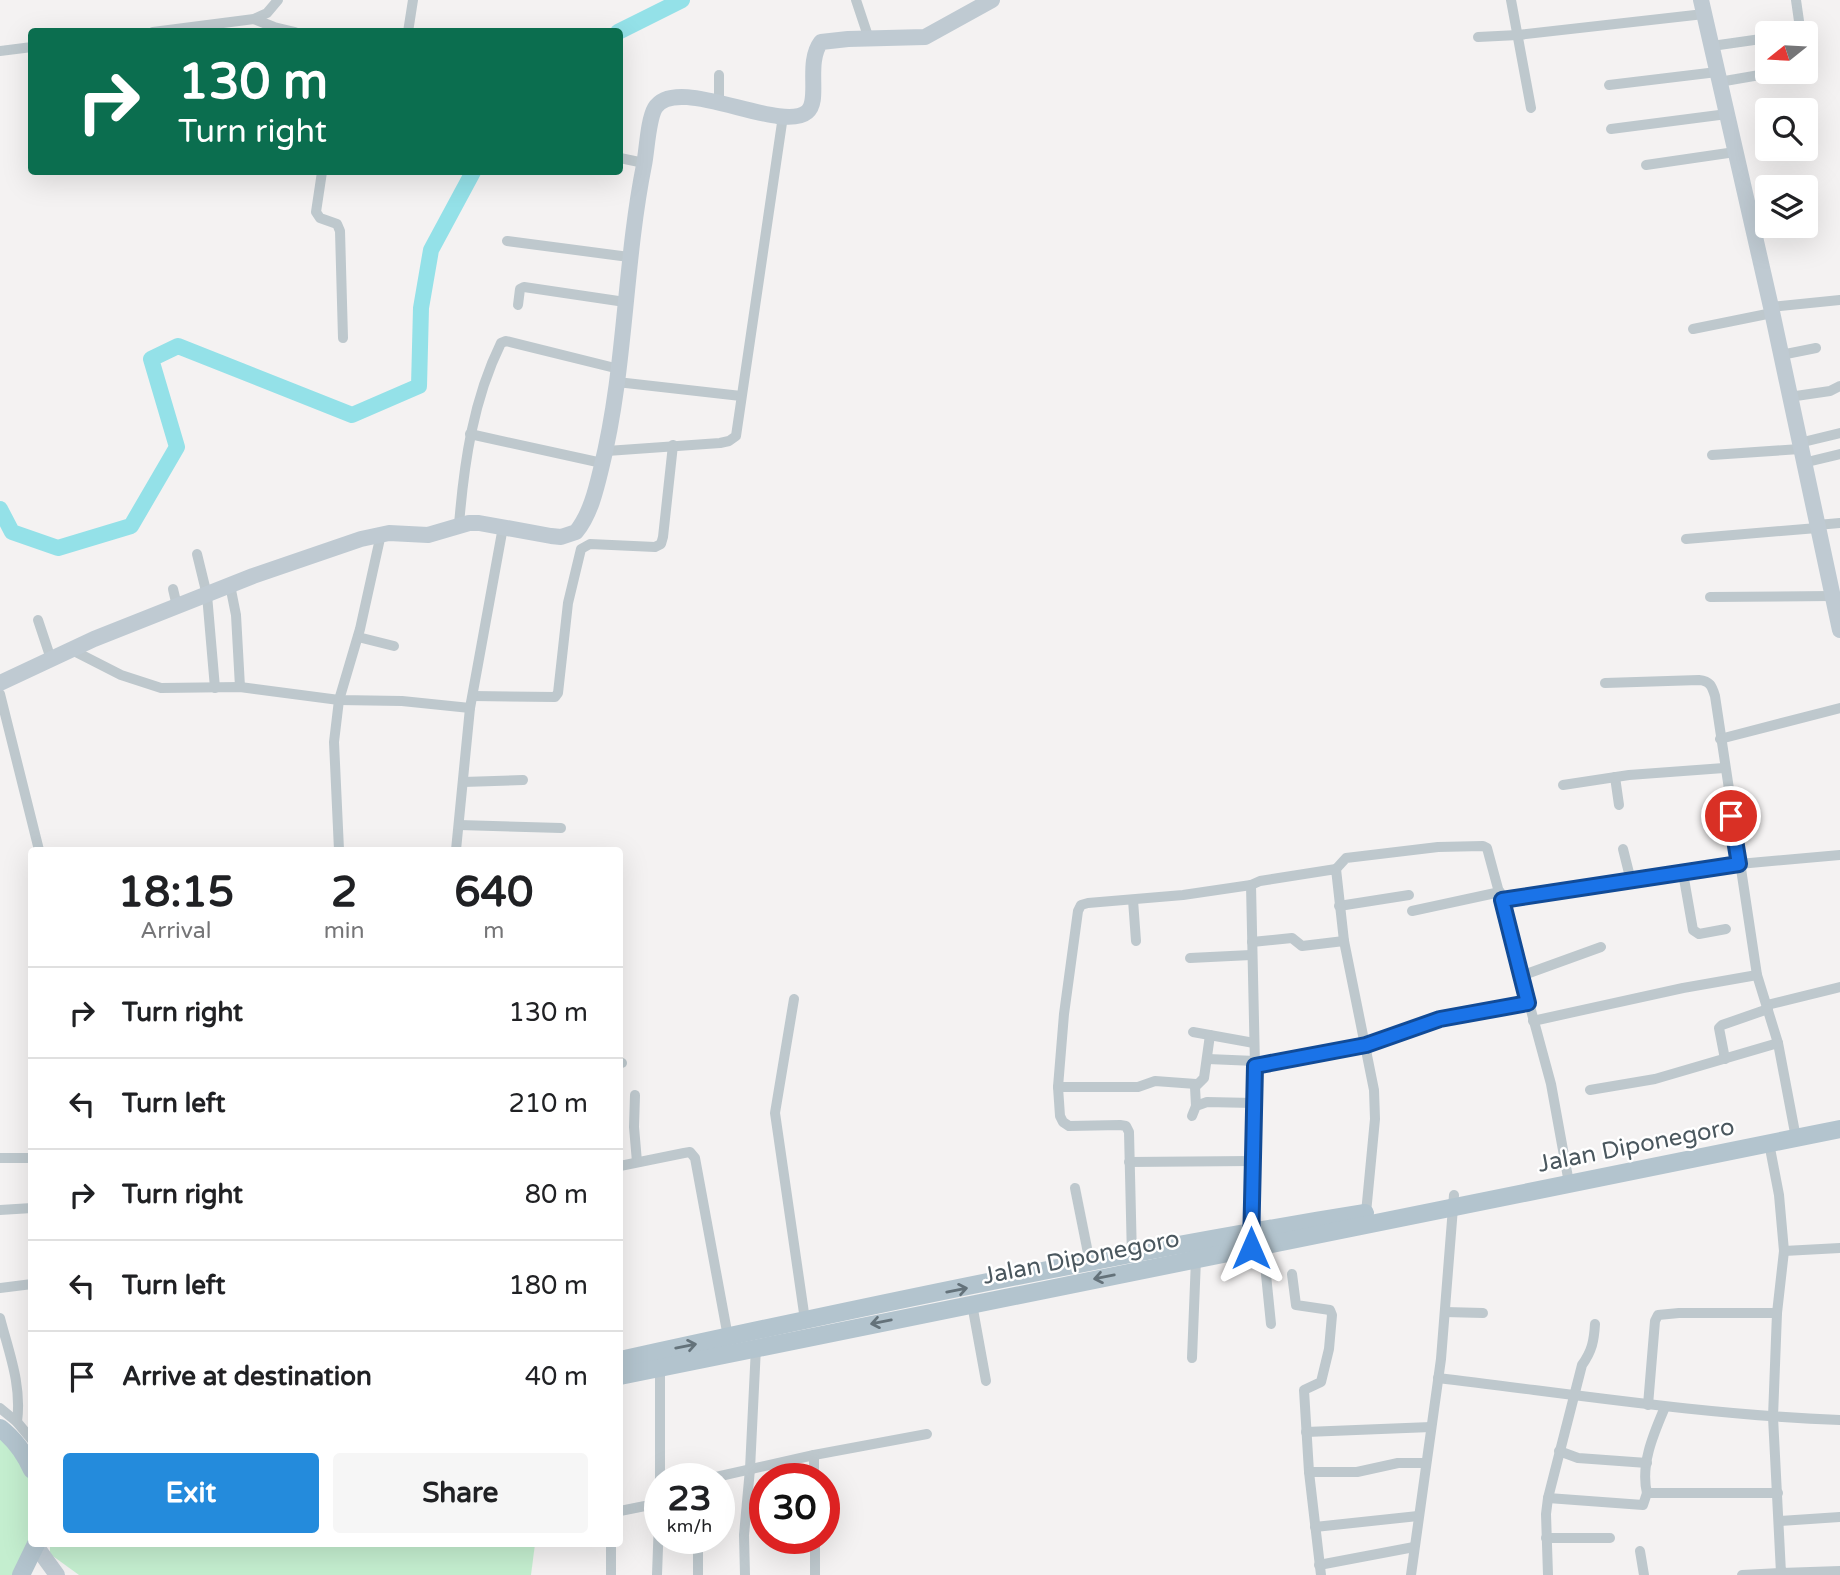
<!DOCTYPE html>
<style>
:root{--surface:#fff;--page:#f6f6f6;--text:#202124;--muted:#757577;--line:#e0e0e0;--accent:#248bdc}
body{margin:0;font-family:"Varela Round",sans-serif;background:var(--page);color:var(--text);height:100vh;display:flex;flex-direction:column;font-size:26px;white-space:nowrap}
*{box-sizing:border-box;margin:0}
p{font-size:23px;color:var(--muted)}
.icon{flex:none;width:38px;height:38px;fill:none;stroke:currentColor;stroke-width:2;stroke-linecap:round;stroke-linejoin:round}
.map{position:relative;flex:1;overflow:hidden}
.side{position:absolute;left:28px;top:847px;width:595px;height:700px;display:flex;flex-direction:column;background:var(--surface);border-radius:7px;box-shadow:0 7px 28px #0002}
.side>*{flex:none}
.top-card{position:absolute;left:28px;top:28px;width:595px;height:147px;border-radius:7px;box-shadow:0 7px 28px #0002;background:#0b6e4f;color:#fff;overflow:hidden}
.needle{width:46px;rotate:252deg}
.controls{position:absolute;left:1755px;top:21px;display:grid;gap:14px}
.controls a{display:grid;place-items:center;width:63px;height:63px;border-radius:7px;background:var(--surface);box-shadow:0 7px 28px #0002;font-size:35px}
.speed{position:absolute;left:644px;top:1463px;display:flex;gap:14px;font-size:35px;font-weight:700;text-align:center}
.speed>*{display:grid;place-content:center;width:91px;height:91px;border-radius:50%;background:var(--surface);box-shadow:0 7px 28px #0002;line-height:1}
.speed small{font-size:18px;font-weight:400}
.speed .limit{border:10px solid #d22;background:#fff;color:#111}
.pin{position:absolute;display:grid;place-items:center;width:60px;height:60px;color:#fff;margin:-30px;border:4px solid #fff;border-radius:50%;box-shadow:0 2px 7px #0007}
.me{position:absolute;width:77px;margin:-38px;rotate:0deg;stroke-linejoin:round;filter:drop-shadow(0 0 5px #0008)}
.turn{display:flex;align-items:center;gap:24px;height:147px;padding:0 35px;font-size:32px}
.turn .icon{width:91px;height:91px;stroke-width:2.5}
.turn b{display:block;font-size:49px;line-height:60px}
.eta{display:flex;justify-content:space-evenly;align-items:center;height:119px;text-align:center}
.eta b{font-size:42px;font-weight:700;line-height:49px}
.primary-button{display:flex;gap:14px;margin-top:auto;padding:14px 35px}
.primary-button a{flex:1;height:80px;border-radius:7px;background:var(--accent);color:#fff;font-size:28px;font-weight:700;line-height:80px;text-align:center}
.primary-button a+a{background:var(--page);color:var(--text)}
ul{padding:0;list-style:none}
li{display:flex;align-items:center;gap:21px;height:91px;padding:0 35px;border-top:2px solid var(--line)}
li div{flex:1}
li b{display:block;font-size:26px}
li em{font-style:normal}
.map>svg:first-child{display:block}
.green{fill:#c4eecf}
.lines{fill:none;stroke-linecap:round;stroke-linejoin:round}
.river{stroke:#94e1e8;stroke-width:16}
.street{stroke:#bec8cd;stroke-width:10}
.secondary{stroke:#bfcad2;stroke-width:16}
.primary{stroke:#b3c4ce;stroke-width:18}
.oneway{stroke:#64727a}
.route-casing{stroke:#114b97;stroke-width:18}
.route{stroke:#1a73e8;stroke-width:12}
.labels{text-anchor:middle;stroke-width:5;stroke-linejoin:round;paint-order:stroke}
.street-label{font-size:24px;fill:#4a575e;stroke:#fff}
</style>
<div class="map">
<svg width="1840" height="1575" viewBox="0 0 1840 1575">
<rect width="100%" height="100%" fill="#f4f2f2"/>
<g class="green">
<polygon points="0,1428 31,1470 32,1544 21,1575 0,1575"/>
<polygon points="50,1544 535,1544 531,1575 79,1575 50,1554"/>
</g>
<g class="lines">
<g class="river">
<polyline points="618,32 682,0"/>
<polyline points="0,509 12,532 58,548 131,526 177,447 151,359 178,346 352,415 419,386 421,308 431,250 473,172"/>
</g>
<g class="street">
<polyline points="856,0 869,39"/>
<polyline points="1511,0 1531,108"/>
<polyline points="254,19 274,27 295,32"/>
<polyline points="153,32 254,19 267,13 278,0"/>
<polyline points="408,32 413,0"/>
<polyline points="1794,33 1800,28 1796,0"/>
<polyline points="1478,37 1518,35 1704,14"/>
<polyline points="1712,46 1768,38"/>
<polyline points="0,51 32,47"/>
<polyline points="1719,82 1777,72"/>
<polyline points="1609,85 1717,72"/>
<polyline points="719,103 719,75"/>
<polyline points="1611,129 1727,114"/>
<polyline points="620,158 644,163"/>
<polyline points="1646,165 1735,152"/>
<polyline points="322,172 316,212 320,218 337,224 340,231 343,338"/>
<polyline points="507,241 629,257"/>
<polyline points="518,305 520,289 524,287 625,302"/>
<polyline points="1771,307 1840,300"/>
<polyline points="1693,329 1772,313"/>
<polyline points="1781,355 1816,348"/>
<polyline points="617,382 741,396"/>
<polyline points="1789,397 1830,391 1840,386"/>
<polyline points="470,434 602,463"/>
<polyline points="1799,443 1840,433"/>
<polyline points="607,451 720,443 729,441 736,436 783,116"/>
<polyline points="1712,455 1800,449"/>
<polyline points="1803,463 1840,454"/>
<path d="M459,525C464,463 473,400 501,343L506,341L619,369"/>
<polyline points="1817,525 1840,523"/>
<polyline points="1686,539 1817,528"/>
<polyline points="197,554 207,595 215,688"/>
<polyline points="230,585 236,615 240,687"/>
<polyline points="173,589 177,606"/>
<polyline points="1710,597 1832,596"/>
<polyline points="38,620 51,659"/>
<polyline points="358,637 394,646"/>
<polyline points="72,650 121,675 161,688 240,687 339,700 402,701 470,708"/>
<path d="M1605,683L1699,680C1710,681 1712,686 1715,696L1757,975L1778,1043L1796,1138"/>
<polyline points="0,694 39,850"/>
<polyline points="473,696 555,697 558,693 568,603 581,549 590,544 655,547 661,544 663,537 673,445"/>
<polyline points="1720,739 1840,708"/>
<polyline points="1615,777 1619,805"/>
<polyline points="463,782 523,780"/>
<polyline points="1563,785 1629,775 1724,768"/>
<polyline points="459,825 561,828"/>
<polyline points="1623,849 1631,881"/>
<polyline points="339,850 334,742 339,700 360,629 381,534"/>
<polyline points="456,850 470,708 503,527"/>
<polyline points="1336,869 1346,858 1438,847 1483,846 1487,848 1551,1084 1569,1183"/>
<polyline points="1683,873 1693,930 1699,934 1726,929"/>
<polyline points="1133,900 1136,941"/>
<polyline points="1502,900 1739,864 1840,855"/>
<polyline points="1339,906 1409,895"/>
<polyline points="1412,911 1500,892"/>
<polyline points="1252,942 1292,938 1302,946 1344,941"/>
<polyline points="1190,958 1251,955"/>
<polyline points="1521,976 1601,947"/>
<polyline points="794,999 775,1113 805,1320"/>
<polyline points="1767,1005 1840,987"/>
<polyline points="1533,1021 1683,988 1757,975"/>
<polyline points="1193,1032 1254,1043"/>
<polyline points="1208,1059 1255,1061"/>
<polyline points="1725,1059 1719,1028 1722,1025 1768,1009"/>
<polyline points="620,1063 622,1063"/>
<polyline points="1255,1066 1366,1045 1440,1019 1528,1003"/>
<polyline points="1058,1087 1138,1087 1155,1081 1196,1084"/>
<polyline points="1590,1090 1655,1079 1778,1043"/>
<polyline points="635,1095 634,1127 637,1162"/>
<polyline points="1196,1106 1195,1087 1204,1078 1210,1035"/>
<polyline points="1192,1116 1196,1106 1207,1102 1253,1103"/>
<polyline points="1769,1143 1779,1195 1784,1251 1777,1313 1773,1417 1781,1573 1840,1571"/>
<polyline points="0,1158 32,1158"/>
<polyline points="1129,1162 1251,1161"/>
<polyline points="620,1166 684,1153 690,1152 695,1158 728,1337"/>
<polyline points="1075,1188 1090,1263"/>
<polyline points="0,1210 32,1208"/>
<polyline points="1251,1238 1255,1066 1251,885 1260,881 1336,869 1344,941 1374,1090 1375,1119 1366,1213"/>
<polyline points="1263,1245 1271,1324"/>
<polyline points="1784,1251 1840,1248"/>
<polyline points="1132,1258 1129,1132 1126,1126 1120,1125 1069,1126 1063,1122 1060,1116 1058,1087 1064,1014 1078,911 1081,905 1088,903 1183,895 1251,885"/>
<polyline points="1292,1274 1296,1305 1330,1310 1332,1315 1329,1349 1321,1382 1304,1390 1309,1472 1321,1575"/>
<polyline points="0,1288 32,1284"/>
<polyline points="972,1304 986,1381"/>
<polyline points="1445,1312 1483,1313"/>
<path d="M0,1318C9,1353 22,1385 17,1422"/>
<polyline points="1192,1358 1196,1259"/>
<polyline points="660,1368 660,1479"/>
<path d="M1438,1378C1572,1394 1705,1415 1840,1420"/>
<polyline points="1648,1405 1655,1321 1658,1315 1679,1313 1777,1313"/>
<path d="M1665,1407C1654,1433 1640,1464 1647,1493H1778"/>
<polyline points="0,1408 17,1422 32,1440"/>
<polyline points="1306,1432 1431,1427"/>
<polyline points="1559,1451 1578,1458 1647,1463"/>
<polyline points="814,1455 927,1434"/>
<polyline points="1309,1472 1357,1472 1398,1463 1425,1463"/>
<polyline points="707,1479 814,1455 814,1479"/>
<polyline points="1548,1498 1643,1505 1647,1493"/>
<polyline points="620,1511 660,1503"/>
<polyline points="1780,1521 1840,1517"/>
<polyline points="1315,1527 1418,1516"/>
<polyline points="815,1538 815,1575"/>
<polyline points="1546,1538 1610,1538"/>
<polyline points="1640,1551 1644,1575"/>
<polyline points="1319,1565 1414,1547"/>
<polyline points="611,1575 611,1544"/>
<polyline points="657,1575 660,1493"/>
<polyline points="698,1575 698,1538"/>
<polyline points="745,1575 744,1535 750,1469 756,1347"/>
<polyline points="1411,1575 1441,1359 1454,1195"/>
<path d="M1548,1575L1546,1514L1548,1498L1582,1365C1592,1351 1594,1341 1595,1324"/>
<polyline points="1742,1575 1781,1573 1782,1575"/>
</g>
<g class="secondary">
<polyline points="1701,0 1771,307 1840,630"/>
<path d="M0,683L94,639L253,576L361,539L389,533L428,535L469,523H479L551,536L561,537L576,532C590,515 596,490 601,469C626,369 624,265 644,165C647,150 648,120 655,108C676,73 781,134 807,112C821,101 805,63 821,42L848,39L925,37L992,0"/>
<polyline points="36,1546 57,1575"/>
</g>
<g class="primary">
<path d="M620,1360C867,1306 1115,1253 1365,1213"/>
<polyline points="620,1376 1840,1129"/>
<path d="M0,1428C13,1438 25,1454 32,1470"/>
<polyline points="21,1575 36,1544"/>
</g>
</g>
<defs><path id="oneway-shaft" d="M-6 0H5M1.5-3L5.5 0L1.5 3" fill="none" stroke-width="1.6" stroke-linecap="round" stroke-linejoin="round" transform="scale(1.75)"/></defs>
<g class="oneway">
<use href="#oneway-shaft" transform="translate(1104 1277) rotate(169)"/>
<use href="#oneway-shaft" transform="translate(957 1290) rotate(-11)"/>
<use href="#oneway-shaft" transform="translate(881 1322) rotate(169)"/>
<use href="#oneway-shaft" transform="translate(686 1346) rotate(-11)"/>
</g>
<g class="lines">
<defs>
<polyline id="route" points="1251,1248 1255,1066 1366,1045 1440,1019 1528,1003 1502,900 1739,864 1731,816"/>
</defs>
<use href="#route" class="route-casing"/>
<use href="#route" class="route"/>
</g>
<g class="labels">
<g class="street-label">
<text transform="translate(1636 1145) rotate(-11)" y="8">Jalan Diponegoro</text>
<text transform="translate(1081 1257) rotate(-11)" y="8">Jalan Diponegoro</text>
</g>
</g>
</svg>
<div class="controls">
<a><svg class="needle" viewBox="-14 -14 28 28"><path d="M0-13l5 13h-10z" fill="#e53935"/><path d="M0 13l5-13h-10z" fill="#757577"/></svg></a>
<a><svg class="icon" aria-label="search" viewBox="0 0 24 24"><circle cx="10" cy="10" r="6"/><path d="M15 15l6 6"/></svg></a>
<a><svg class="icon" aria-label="layers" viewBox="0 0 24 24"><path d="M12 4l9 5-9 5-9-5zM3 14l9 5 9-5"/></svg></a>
</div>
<div class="speed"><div>23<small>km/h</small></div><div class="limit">30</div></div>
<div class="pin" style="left:1731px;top:816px;background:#d93025"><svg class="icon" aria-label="arrive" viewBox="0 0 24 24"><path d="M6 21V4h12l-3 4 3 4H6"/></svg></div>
<svg class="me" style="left:1251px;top:1248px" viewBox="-20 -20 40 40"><path d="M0-17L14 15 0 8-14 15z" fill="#1a73e8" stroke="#fff" stroke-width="4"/></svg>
<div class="top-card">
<div class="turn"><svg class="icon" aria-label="right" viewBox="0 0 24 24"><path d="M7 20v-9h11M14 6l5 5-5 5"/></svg><div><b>130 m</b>Turn right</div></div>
</div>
<section class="side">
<div class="eta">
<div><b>18:15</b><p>Arrival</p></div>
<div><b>2</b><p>min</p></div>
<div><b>640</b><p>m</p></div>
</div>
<ul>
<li><svg class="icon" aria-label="right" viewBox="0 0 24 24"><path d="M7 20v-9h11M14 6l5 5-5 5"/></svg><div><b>Turn right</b></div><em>130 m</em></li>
<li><svg class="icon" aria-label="left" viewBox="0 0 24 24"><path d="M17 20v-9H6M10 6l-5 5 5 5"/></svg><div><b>Turn left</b></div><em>210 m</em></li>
<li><svg class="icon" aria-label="right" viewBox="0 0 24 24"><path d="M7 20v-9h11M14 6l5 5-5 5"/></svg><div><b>Turn right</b></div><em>80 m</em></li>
<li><svg class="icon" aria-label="left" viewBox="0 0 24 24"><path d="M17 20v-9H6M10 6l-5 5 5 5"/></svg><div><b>Turn left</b></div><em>180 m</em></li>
<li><svg class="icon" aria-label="arrive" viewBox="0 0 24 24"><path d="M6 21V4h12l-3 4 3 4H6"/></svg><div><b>Arrive at destination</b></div><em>40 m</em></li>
</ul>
<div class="primary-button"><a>Exit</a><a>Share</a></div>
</section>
</div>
